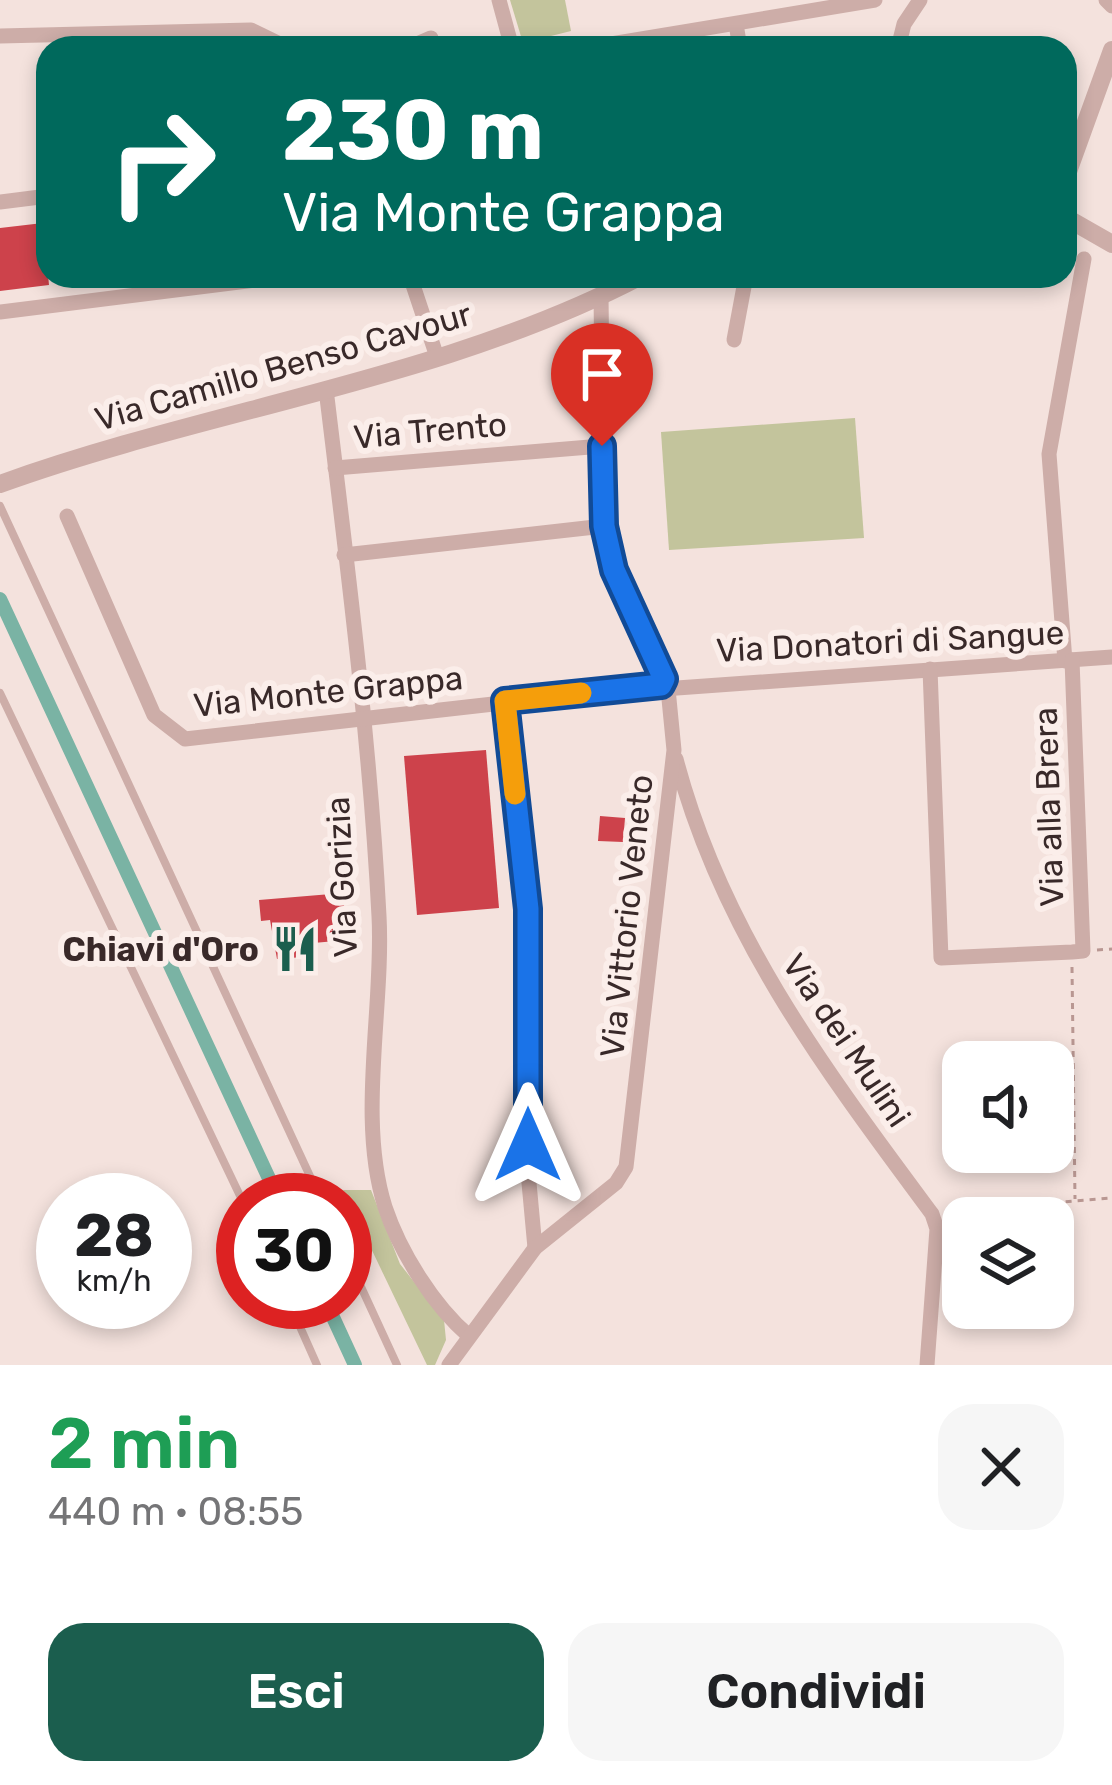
<!DOCTYPE html>
<html lang="it">
<meta charset="utf-8">
<style>
:root{--surface:#fff;--page:#f6f6f6;--text:#202124;--muted:#757577;--accent:#1b5e4e}
body{margin:0;font-family:Rubik,sans-serif;background:var(--page);color:var(--text);height:100vh;display:flex;flex-direction:column;font-size:45px;white-space:nowrap}
*{box-sizing:border-box;margin:0}
p{font-size:39px;color:var(--muted)}
.icon{flex:none;width:66px;height:66px;fill:none;stroke:currentColor;stroke-width:2;stroke-linecap:round;stroke-linejoin:round}
.map{position:relative;height:1365px;overflow:hidden}
.details{display:flex;flex-direction:column;background:var(--surface);flex:1}
.details>*{flex:none}
.guide{position:absolute;left:36px;top:36px;width:1041px;height:252px;border-radius:36px;box-shadow:0 6px 18px #0003;background:#00695c;color:#fff;overflow:hidden}
.tools{position:absolute;left:942px;top:1041px;display:grid;gap:24px}
.tools a{display:grid;place-items:center;width:132px;height:132px;border-radius:24px;background:var(--surface);box-shadow:0 6px 18px #0003;font-size:60px}
.speed{position:absolute;left:36px;top:1173px;display:flex;gap:24px;font-size:60px;font-weight:700;text-align:center}
.speed>*{display:grid;place-content:center;width:156px;height:156px;border-radius:50%;background:var(--surface);box-shadow:0 6px 18px #0003;line-height:1}
.speed small{font-size:30px;font-weight:400}
.speed .limit{border:18px solid #d22;background:#fff;color:#111}
.pin{position:absolute;display:grid;place-items:center;width:102px;height:102px;color:#fff;margin:-123px -51px;border-radius:50% 50% 50% 0;rotate:-45deg;box-shadow:0 0 12px #0007}
.pin .icon{rotate:45deg}
.me{position:absolute;width:132px;margin:-66px;rotate:0deg;stroke-linejoin:round;filter:drop-shadow(0 0 9px #0008)}
.turn{display:flex;align-items:center;gap:42px;height:252px;padding:0 48px;font-size:54px}
.turn .icon{width:156px;height:156px;stroke-width:2.5}
.turn b{display:block;font-size:84px;line-height:102px}
.round{display:grid;place-items:center;flex:none;width:126px;height:126px;border-radius:36px;background:var(--page)}
.headline{display:flex;align-items:center;justify-content:space-between;height:204px;padding:0 48px}
h1{font-size:72px;font-weight:600;line-height:90px;color:#1e9e55}
.cta{display:flex;gap:24px;margin-top:auto;padding:24px 48px}
.cta a{flex:1;height:138px;border-radius:36px;background:var(--accent);color:#fff;font-size:48px;font-weight:600;line-height:138px;text-align:center}
.cta a+a{background:var(--page);color:var(--text)}
.map>svg:first-child{display:block}
.green{fill:#c3c49c}
.lines{fill:none;stroke-linecap:round;stroke-linejoin:round}
.canal{stroke:#7ab3a4;stroke-width:14}
.building{fill:#cd424b}
.path{stroke:#b99792;stroke-width:3;stroke-dasharray:6 6;stroke-linecap:butt}
.service{stroke:#cdada8;stroke-width:8}
.minor{stroke:#cdada8;stroke-width:15}
.tertiary{stroke:#cdada8;stroke-width:18}
.route-casing{stroke:#114b97;stroke-width:30}
.route{stroke:#1a73e8;stroke-width:21}
.slow{stroke:#f59e0b;stroke-width:21}
.labels{text-anchor:middle;stroke-width:12;stroke-linejoin:round;paint-order:stroke}
.street-label{font-size:33px;fill:#392929;stroke:#fbeeea}
.poi-label{font-size:33px;font-weight:bold;fill:#392929;stroke:#fbeeea;text-anchor:end}
</style>
<div class="map">
<svg width="1112" height="1365" viewBox="0 0 1112 1365">
<rect width="100%" height="100%" fill="#f4e2dd"/>
<g class="green">
<polygon points="510,0 565,0 571,31 523,43"/>
<polygon points="855,418 864,538 669,550 661,432"/>
<polygon points="343,1190 371,1190 400,1264 444,1320 446,1340 435,1365 427,1365"/>
</g>
<g class="lines">
<g class="canal">
<polyline points="0,599 279,1200"/>
<polyline points="326,1302 355,1365"/>
</g>
</g>
<g class="building">
<polygon points="43,223 49,285 0,291 0,228"/>
<polygon points="486,750 499,908 417,915 404,756"/>
<polygon points="600,816 625,818 623,842 598,841"/>
<polygon points="343,893 347,940 302,944 303,957 277,959 270,920 261,921 259,900"/>
</g>
<g class="lines">
<g class="path">
<polyline points="1097,950 1112,949"/>
<polyline points="1072,967 1075,1199"/>
<polyline points="946,1211 1112,1198"/>
</g>
<g class="service">
<polyline points="0,506 321,1200"/>
<polyline points="0,693 243,1202"/>
<polyline points="345,1252 397,1365"/>
<polyline points="289,1302 317,1365"/>
</g>
<g class="minor">
<polyline points="499,0 512,48"/>
<polyline points="1106,0 1112,6"/>
<polyline points="736,24 740,48"/>
<polyline points="0,36 251,30 288,48"/>
<polyline points="408,48 431,38"/>
<polyline points="587,48 875,0"/>
<polyline points="898,48 904,24 920,0"/>
<polyline points="0,202 48,196"/>
<polyline points="410,276 437,357"/>
<polyline points="601,297 604,526 614,570 663,689 1112,657"/>
<polyline points="0,312 288,276"/>
<polyline points="734,340 746,276"/>
<path d="M326,389C347,563 370,741 379,916C384,1006 357,1119 385,1207C400,1252 433,1305 469,1336"/>
<polyline points="335,468 602,446"/>
<polyline points="67,516 154,715 185,739 661,685"/>
<polyline points="344,555 604,526"/>
<polyline points="1065,661 1049,454 1084,259"/>
<polyline points="930,669 941,958 1072,952 1083,951 1072,660"/>
<polyline points="505,701 528,909 528,1172 535,1248"/>
<path d="M676,759C722,934 826,1071 932,1214L937,1229L927,1365"/>
<polyline points="449,1365 535,1248 616,1183 626,1167 674,750 668,689"/>
</g>
<g class="tertiary">
<polyline points="1065,180 1112,50"/>
<polyline points="1065,217 1112,244"/>
<path d="M0,484C210,408 442,380 641,276"/>
</g>
</g>
<g class="lines">
<defs>
<polyline id="route" points="528,1145 528,909 505,701 661,685 664,679 614,570 604,526 602,446"/>
</defs>
<use href="#route" class="route-casing"/>
<use href="#route" class="route"/>
<polyline class="slow" points="515,794 505,701 581,693"/>
</g>
<defs>
<symbol id="restaurant-bare" viewBox="-9 -9 18 18"><path d="M-5-6h1v4h1v-4h1v4h1v-4h1v5L-1.5 .5V6h-2V.5L-5-1ZM5-6V6H3V1.5H1.5Q1.5-4 5-6Z" fill="#1b5e4e" stroke="#fbeeea" stroke-width="2.5" paint-order="stroke"/></symbol>
</defs>
<g fill-rule="evenodd">
<use href="#restaurant-bare" x="262" y="916" width="66" height="66"/>
</g>
<g class="labels">
<g class="street-label">
<text transform="translate(283 366) rotate(-16)" y="12">Via Camillo Benso Cavour</text>
<text transform="translate(430 430) rotate(-5)" y="12">Via Trento</text>
<text transform="translate(890 641) rotate(-3)" y="12">Via Donatori di Sangue</text>
<text transform="translate(328 691) rotate(-6)" y="12">Via Monte Grappa</text>
<text transform="translate(1048 807) rotate(-92)" y="12">Via alla Brera</text>
<text transform="translate(341 877) rotate(-93)" y="12">Via Gorizia</text>
<text transform="translate(626 916) rotate(-84)" y="12">Via Vittorio Veneto</text>
<text transform="translate(847 1040) rotate(56)" y="12">Via dei Mulini</text>
</g>
<g class="poi-label">
<text x="259" y="961">Chiavi d'Oro</text>
</g>
</g>
</svg>
<div class="tools">
<a><svg class="icon" aria-label="sound" viewBox="0 0 24 24"><path d="M4 9h4l5-4v14l-5-4H4zM17 9q2 3 0 6"/></svg></a>
<a><svg class="icon" aria-label="layers" viewBox="0 0 24 24"><path d="M12 4l9 5-9 5-9-5zM3 14l9 5 9-5"/></svg></a>
</div>
<div class="speed"><div>28<small>km/h</small></div><div class="limit">30</div></div>
<div class="pin" style="left:602px;top:446px;background:#d93025"><svg class="icon" aria-label="arrive" viewBox="0 0 24 24"><path d="M6 21V4h12l-3 4 3 4H6"/></svg></div>
<svg class="me" style="left:528px;top:1145px" viewBox="-20 -20 40 40"><path d="M0-17L14 15 0 8-14 15z" fill="#1a73e8" stroke="#fff" stroke-width="4"/></svg>
<div class="guide">
<div class="turn"><svg class="icon" aria-label="right" viewBox="0 0 24 24"><path d="M7 20v-9h11M14 6l5 5-5 5"/></svg><div><b>230 m</b>Via Monte Grappa</div></div>
</div>
</div>
<section class="details">
<div class="headline"><div><h1>2 min</h1><p>440 m · 08:55</p></div><a class="round"><svg class="icon" aria-label="close" viewBox="0 0 24 24"><path d="M6 6l12 12M18 6L6 18"/></svg></a></div>
<div class="cta"><a>Esci</a><a>Condividi</a></div>
</section>
